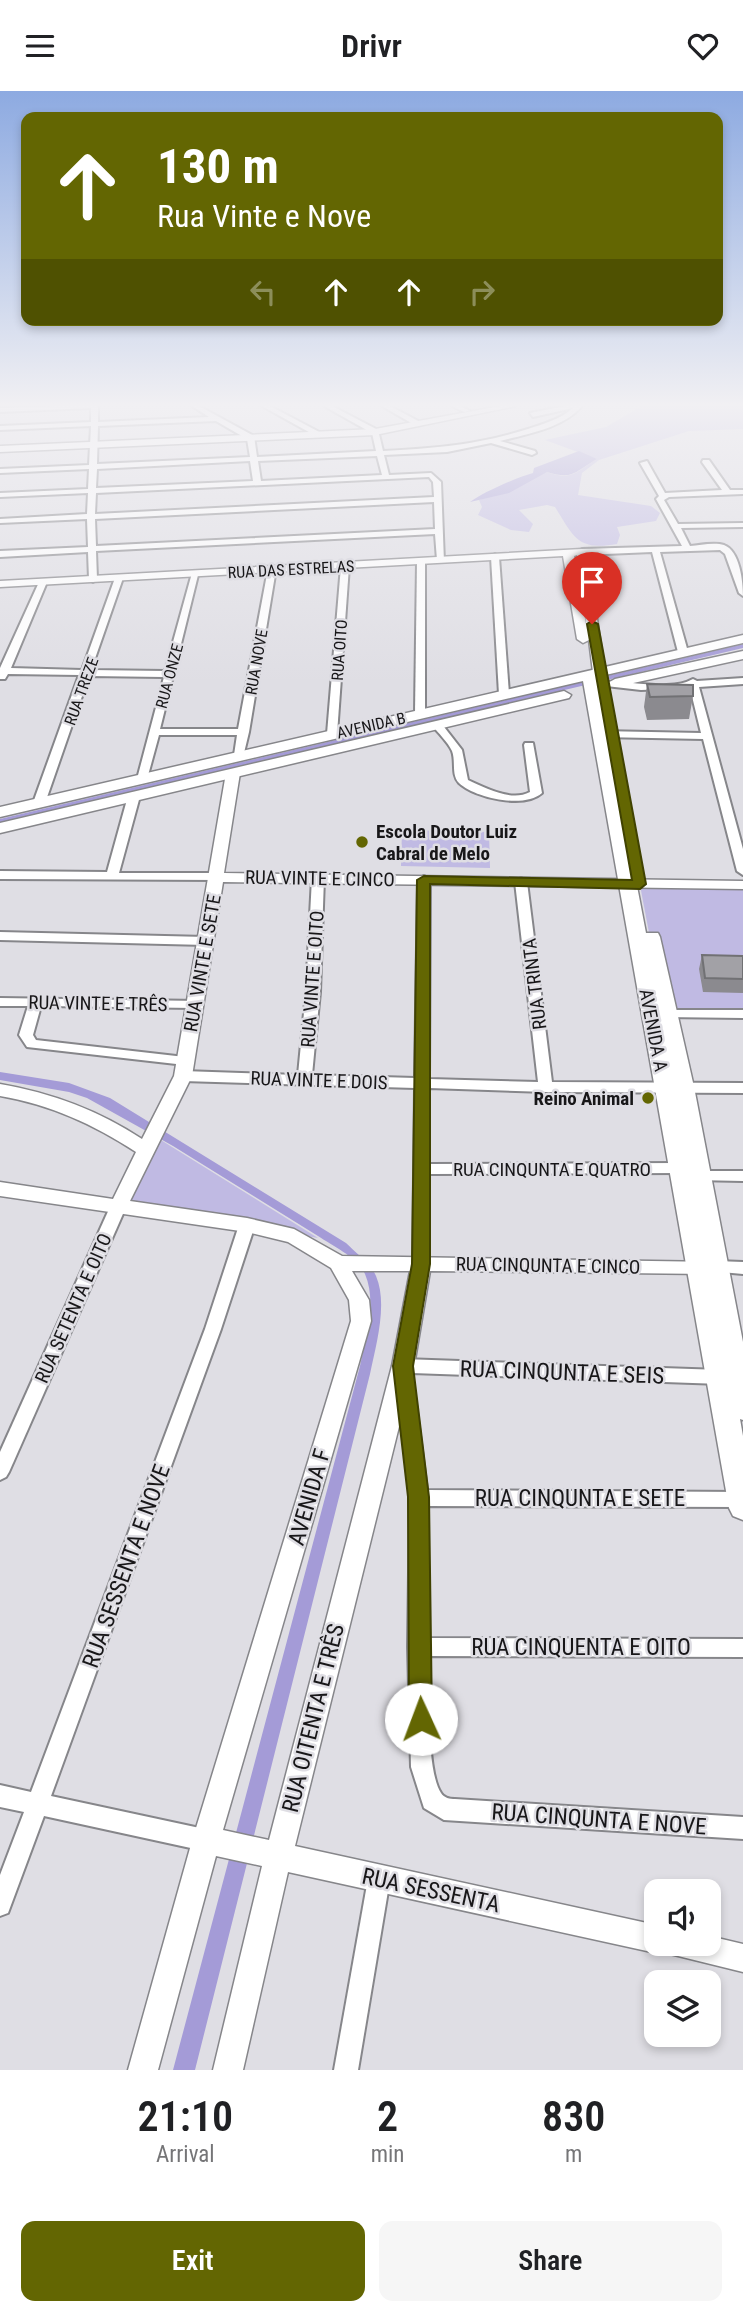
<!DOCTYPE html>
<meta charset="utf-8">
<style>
:root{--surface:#fff;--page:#f6f6f6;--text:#202124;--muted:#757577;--accent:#636602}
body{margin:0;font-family:"Roboto Condensed",sans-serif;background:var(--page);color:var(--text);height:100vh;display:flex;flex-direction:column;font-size:26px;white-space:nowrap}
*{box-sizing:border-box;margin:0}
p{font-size:23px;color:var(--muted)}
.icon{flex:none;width:38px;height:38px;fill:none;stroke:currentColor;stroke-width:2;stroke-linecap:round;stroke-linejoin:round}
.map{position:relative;height:1979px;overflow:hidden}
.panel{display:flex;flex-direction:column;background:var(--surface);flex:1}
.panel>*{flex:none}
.banner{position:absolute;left:21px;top:21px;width:702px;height:214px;border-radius:14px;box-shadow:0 4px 10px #0003;background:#636602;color:#fff;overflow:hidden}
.fabs{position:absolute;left:644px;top:1788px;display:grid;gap:14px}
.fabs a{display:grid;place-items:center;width:77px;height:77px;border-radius:14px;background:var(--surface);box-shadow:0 4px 10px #0003;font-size:35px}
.pin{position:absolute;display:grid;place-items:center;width:60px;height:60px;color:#fff;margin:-72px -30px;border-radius:50% 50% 50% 0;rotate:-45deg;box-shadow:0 0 7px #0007}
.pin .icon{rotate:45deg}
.me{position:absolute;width:77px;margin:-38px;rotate:358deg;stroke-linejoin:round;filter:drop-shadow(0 0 5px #0008)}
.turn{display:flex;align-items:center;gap:24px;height:147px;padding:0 21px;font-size:32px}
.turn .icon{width:91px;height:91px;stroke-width:2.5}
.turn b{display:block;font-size:49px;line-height:60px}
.lanes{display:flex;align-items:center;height:66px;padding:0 21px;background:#0003;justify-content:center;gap:35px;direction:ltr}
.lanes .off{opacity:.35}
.eta{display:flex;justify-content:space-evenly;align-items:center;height:119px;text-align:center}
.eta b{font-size:42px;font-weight:600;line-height:49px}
.action{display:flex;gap:14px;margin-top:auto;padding:14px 21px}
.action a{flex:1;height:80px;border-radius:14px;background:var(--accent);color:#fff;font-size:28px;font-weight:600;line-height:80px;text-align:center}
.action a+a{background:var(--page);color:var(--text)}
header{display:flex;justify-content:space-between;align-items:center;height:91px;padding:0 21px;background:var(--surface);font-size:32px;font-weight:600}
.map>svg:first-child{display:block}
.green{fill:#c0bae3}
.water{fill:#a49bd7}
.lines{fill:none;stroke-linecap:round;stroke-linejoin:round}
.minor-casing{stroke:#86868a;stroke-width:4}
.tertiary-casing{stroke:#86868a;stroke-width:3}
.secondary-casing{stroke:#86868a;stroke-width:3}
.minor{fill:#fff;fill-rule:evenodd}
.tertiary{fill:#fff;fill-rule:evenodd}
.secondary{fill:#fff;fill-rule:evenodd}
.wall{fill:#8b8a8f}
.building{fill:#a2a1a6;stroke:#717174;stroke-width:2}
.route{fill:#636602;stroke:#404201;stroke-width:2}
.poi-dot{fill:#636602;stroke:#dfdee4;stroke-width:2.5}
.labels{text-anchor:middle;stroke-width:5;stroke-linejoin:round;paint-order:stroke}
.far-street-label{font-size:16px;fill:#181719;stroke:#dfdee4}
.poi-label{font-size:19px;font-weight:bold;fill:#181719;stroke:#dfdee4;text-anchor:start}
.street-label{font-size:19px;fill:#181719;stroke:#dfdee4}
.near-street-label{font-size:23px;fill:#181719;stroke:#dfdee4}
</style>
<header><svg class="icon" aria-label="menu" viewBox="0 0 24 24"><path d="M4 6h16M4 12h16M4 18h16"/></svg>Drivr<svg class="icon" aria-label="heart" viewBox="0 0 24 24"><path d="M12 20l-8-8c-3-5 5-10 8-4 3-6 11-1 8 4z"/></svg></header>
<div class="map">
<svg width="743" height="1979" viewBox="0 0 743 1979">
<rect width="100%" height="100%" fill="#dfdee4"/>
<g class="green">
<path d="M642,315H743V338L689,340L599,369L582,382L578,404L651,415L660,422L656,430L617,436L620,444L617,453C577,460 574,446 555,416L547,414L519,419L533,433L529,441L511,439L478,424L482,416L479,409L547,381C573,390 575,381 597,368L545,349L606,336Z"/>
<polygon points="402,739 489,741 490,777 401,775"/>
<polygon points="640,794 743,794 743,922 664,921"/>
<polygon points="156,1046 318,1147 123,1113"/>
</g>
<g class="water">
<path d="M579,360L597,368C574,381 574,389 547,381L509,402L470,411C482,402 515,387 533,382L534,377Z"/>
<polygon points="743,553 743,557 0,732 0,728"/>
<path d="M0,981L69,992L110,1007L346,1152C355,1161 371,1173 376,1185C388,1213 376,1254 370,1283L195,1979H173L360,1275C366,1247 377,1211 365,1183C357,1166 333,1155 318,1145L173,1055L87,1007L69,1001L0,989Z"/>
</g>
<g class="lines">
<defs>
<g id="minor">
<path d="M53,315H98V331L209,326L192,315H199L254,345L257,366L376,360L372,342L324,315H332L378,339L383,360C437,357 477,354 528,338C543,333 561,328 573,317L533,326L530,322L565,315H582C563,337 528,343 500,350L535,360L536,362L532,364L491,352L447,361L384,364L389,384L431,382L441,391L444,471L437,469L435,443L96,460L97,488L93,491L89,488L88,461L0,466V460L88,456L87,428L0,432V428L87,423L88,402L0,406V402L88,398L89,378L0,382V378L89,374L91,335L0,339V335L91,331V317L0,321V317ZM216,330L247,348L250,366L97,373L98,335ZM377,365L382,384L261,390L258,370ZM250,370L253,390L96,397L97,378ZM429,386L433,391L434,406L95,423L96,402ZM434,411L435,438L96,455L95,428Z"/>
<polygon points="262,315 270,315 323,343 316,345"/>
<polygon points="382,315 390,315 420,331 413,333"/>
<polygon points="452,315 460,315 470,320 464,321"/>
<path d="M703,369H709L730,399H743V403L669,406L664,409L678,433L743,432V436L681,437L690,455C700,454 715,451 724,454C740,460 743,491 743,505L739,502L725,463L720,459L660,461L688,561L683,564L678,561L652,461L582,464L578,461L582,458L682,455L656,408L659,405L640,372L647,370L665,402L722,399L702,371Z"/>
<polygon points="495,463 499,466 509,603 504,606 499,603 491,466"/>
<polygon points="421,468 425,471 425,622 420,625 415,622 417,471"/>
<polygon points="345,472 349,475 337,643 332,646 327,643 341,475"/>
<polygon points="272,475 276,478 249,641 243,666 235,666 234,664 237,644 159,644 147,688 142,691 138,690 137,688 164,586 89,585 45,712 43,714 35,714 33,712 79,584 8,583 5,588 0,588 0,577 40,489 47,491 11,577 82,579 115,487 119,484 123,487 91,579 165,580 192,482 199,480 160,638 238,638 268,478"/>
<path d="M743,587V593L699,596L743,758V784L737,780L703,648L600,646L595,643L600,640L701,642L690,597L641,599L606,595V591C631,589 670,601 693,588L697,590Z"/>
<path d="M437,631L441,632L462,659L468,689C486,697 511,711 530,701L524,654L525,652H533L542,702C524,718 475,707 459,692C451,684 456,670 452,660C448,651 438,642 432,634Z"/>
<polygon points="134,702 140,705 119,782 216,782 222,786 220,789 0,788 0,780 107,781 128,705"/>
<polygon points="318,783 324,787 320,901 312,984 415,987 418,789 424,785 430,789 429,988 538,991 515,791 521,787 527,791 552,991 743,992 743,1002 546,1001 429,997 429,1073 680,1072 685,1073 687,1077 685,1081 680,1082 429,1083 429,1173 427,1177 415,1177 413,1173 415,997 183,990 176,985 183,980 298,984 306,901 312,787"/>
<polygon points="0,841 206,846 212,850 206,854 0,849"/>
<polygon points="0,907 200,910 202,913 200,916 195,917 41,915 33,944 36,949 185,966 192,970 185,974 27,956 19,944 28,915 0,915"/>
<polygon points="668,919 743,919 743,927 663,926 661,923"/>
<polygon points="699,1080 743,1080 743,1090 694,1089 692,1085 694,1081"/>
<polygon points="118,1111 123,1112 126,1116 9,1381 6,1386 0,1389 0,1361 110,1116 113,1112"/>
<polygon points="247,1128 252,1130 255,1134 221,1238 51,1705 209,1739 217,1742 220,1750 217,1758 209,1761 44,1725 8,1822 0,1825 0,1784 24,1721 0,1716 0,1694 31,1701 205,1238 239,1134 242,1130"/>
<polygon points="716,1170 743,1171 743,1183 710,1180 708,1176 710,1172"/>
<path d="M403,1268L721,1279L727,1281L730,1286L727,1291L721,1293L412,1282L427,1399L743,1401V1415L741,1416L428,1415V1547L743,1548V1566L428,1565C429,1594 426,1680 441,1702C444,1707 450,1708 455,1708L743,1726V1748L444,1729L424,1717L411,1676L408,1556L410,1407L395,1275L397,1270Z"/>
<polygon points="379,1777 387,1780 390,1788 358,1979 334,1979 368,1788 371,1780"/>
</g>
<g id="tertiary">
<polygon points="500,315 516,315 375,344 0,361 0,355 375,338"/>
<path d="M582,458L587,461L605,581L599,585L593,581L589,549L583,552L577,548L563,465L0,496V490ZM577,464L587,539L574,465Z"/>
<path d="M233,678L240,682L224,782L743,790V798L223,791L192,985L130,1110L247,1127L294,1138L342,1165L716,1171L719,1176L716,1181L709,1183L430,1180L414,1275L295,1755L656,1834V1853H709V1845L743,1853V1881L670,1863L667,1856L656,1862L288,1781L243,1979H213L262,1775L216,1765L158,1979H128L192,1750L351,1230L349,1209L331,1177L288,1151L247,1141L0,1105V1091L113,1108L136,1061C93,1033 51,1014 0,1005V993C52,1002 98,1019 142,1048L174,985L226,682ZM352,1180H410L392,1275L269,1749L223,1739L371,1230L369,1209Z"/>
</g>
<g id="secondary">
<polygon points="743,544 743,552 597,586 646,842 658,842 660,846 694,996 743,1251 743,1329 740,1328 743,1345 743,1429 733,1425 729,1417 583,590 0,726 0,716"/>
<polygon points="743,560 743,568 615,596 608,592 615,588"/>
<polygon points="564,600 571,604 569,607 0,742 0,732"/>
</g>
</defs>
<use href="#minor" class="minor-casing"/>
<use href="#tertiary" class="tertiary-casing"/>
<use href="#secondary" class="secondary-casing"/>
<use href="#minor" class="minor"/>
<use href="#tertiary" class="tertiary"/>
<use href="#secondary" class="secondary"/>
</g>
<g class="wall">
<polygon points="647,593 693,605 689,628 647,629 644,616"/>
<polygon points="702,864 743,865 743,902 703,901 699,878"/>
</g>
<g class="building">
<polygon points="647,593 693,594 693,605 650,606"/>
<polygon points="702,864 743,865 743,888 705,887"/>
</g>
<linearGradient id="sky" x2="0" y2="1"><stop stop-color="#8daae1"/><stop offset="0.53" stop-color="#f1f0f3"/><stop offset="1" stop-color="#f1f0f3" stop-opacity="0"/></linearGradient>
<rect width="743" height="592" fill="url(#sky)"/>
<polygon class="route" points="592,530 598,533 646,793 640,798 430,793 430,1173 413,1275 429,1406 432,1628 429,1636 421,1640 412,1636 409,1628 408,1406 393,1275 412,1173 417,789 424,785 632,789 587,533"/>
<g class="poi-dot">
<circle cx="362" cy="751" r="7"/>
<circle cx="648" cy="1007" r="7"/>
</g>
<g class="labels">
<g class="far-street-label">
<text transform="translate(291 478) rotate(-3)" y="6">RUA DAS ESTRELAS</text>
<text transform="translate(339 559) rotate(-86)" y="6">RUA OITO</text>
<text transform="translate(256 571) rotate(-80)" y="6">RUA NOVE</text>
<text transform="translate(169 585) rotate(-75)" y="6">RUA ONZE</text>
<text transform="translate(81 600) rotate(-70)" y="6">RUA TREZE</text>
<text transform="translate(371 634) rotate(-13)" y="6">AVENIDA B</text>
</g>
<g class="poi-label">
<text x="376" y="747">Escola Doutor Luiz<tspan x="376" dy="22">Cabral de Melo</tspan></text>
<text x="634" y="1014" text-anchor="end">Reino Animal</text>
</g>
<g class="street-label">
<text transform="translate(320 787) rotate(1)" y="7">RUA VINTE E CINCO</text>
<text transform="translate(202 872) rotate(-80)" y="7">RUA VINTE E SETE</text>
<text transform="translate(312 888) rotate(-86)" y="7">RUA VINTE E OITO</text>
<text transform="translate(534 893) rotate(-97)" y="7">RUA TRINTA</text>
<text transform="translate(98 912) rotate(1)" y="7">RUA VINTE E TRÊS</text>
<text transform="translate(654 939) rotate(79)" y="7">AVENIDA A</text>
<text transform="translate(319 989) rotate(2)" y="7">RUA VINTE E DOIS</text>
<text x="552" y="1085">RUA CINQUNTA E QUATRO</text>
<text transform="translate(548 1174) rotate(1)" y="7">RUA CINQUNTA E CINCO</text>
<text transform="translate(73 1217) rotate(-66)" y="7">RUA SETENTA E OITO</text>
</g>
<g class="near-street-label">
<text transform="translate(562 1281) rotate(2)" y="8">RUA CINQUNTA E SEIS</text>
<text transform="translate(309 1406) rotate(-74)" y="8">AVENIDA F</text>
<text x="580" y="1415">RUA CINQUNTA E SETE</text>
<text transform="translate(126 1475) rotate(-70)" y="8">RUA SESSENTA E NOVE</text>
<text x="581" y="1564">RUA CINQUENTA E OITO</text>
<text transform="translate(313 1627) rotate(-76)" y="8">RUA OITENTA E TRÊS</text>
<text transform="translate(599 1728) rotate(4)" y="8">RUA CINQUNTA E NOVE</text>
<text transform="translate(431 1799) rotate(12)" y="8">RUA SESSENTA</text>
</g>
</g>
</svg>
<div class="fabs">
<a><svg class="icon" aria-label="sound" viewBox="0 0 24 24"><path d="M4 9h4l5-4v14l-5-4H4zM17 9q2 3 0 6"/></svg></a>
<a><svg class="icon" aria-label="layers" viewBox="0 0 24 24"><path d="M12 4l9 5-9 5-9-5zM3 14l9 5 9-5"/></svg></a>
</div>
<div class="pin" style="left:592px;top:533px;background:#d93025"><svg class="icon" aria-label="arrive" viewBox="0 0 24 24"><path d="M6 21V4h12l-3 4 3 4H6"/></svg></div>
<svg class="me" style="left:421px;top:1628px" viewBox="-20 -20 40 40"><circle r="19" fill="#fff"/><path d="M0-13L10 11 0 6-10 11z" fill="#636602"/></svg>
<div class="banner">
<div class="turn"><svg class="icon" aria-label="ahead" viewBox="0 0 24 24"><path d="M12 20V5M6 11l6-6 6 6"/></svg><div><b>130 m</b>Rua Vinte e Nove</div></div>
<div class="lanes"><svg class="icon off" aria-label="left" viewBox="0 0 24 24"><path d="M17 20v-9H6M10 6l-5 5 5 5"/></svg><svg class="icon" aria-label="ahead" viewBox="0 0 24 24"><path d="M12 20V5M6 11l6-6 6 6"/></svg><svg class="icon" aria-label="ahead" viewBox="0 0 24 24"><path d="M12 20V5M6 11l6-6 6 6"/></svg><svg class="icon off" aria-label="right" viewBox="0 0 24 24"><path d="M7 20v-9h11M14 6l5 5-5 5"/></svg></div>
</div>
</div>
<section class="panel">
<div class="eta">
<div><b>21:10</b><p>Arrival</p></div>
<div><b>2</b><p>min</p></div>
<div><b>830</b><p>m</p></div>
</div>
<div class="action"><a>Exit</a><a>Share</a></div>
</section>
